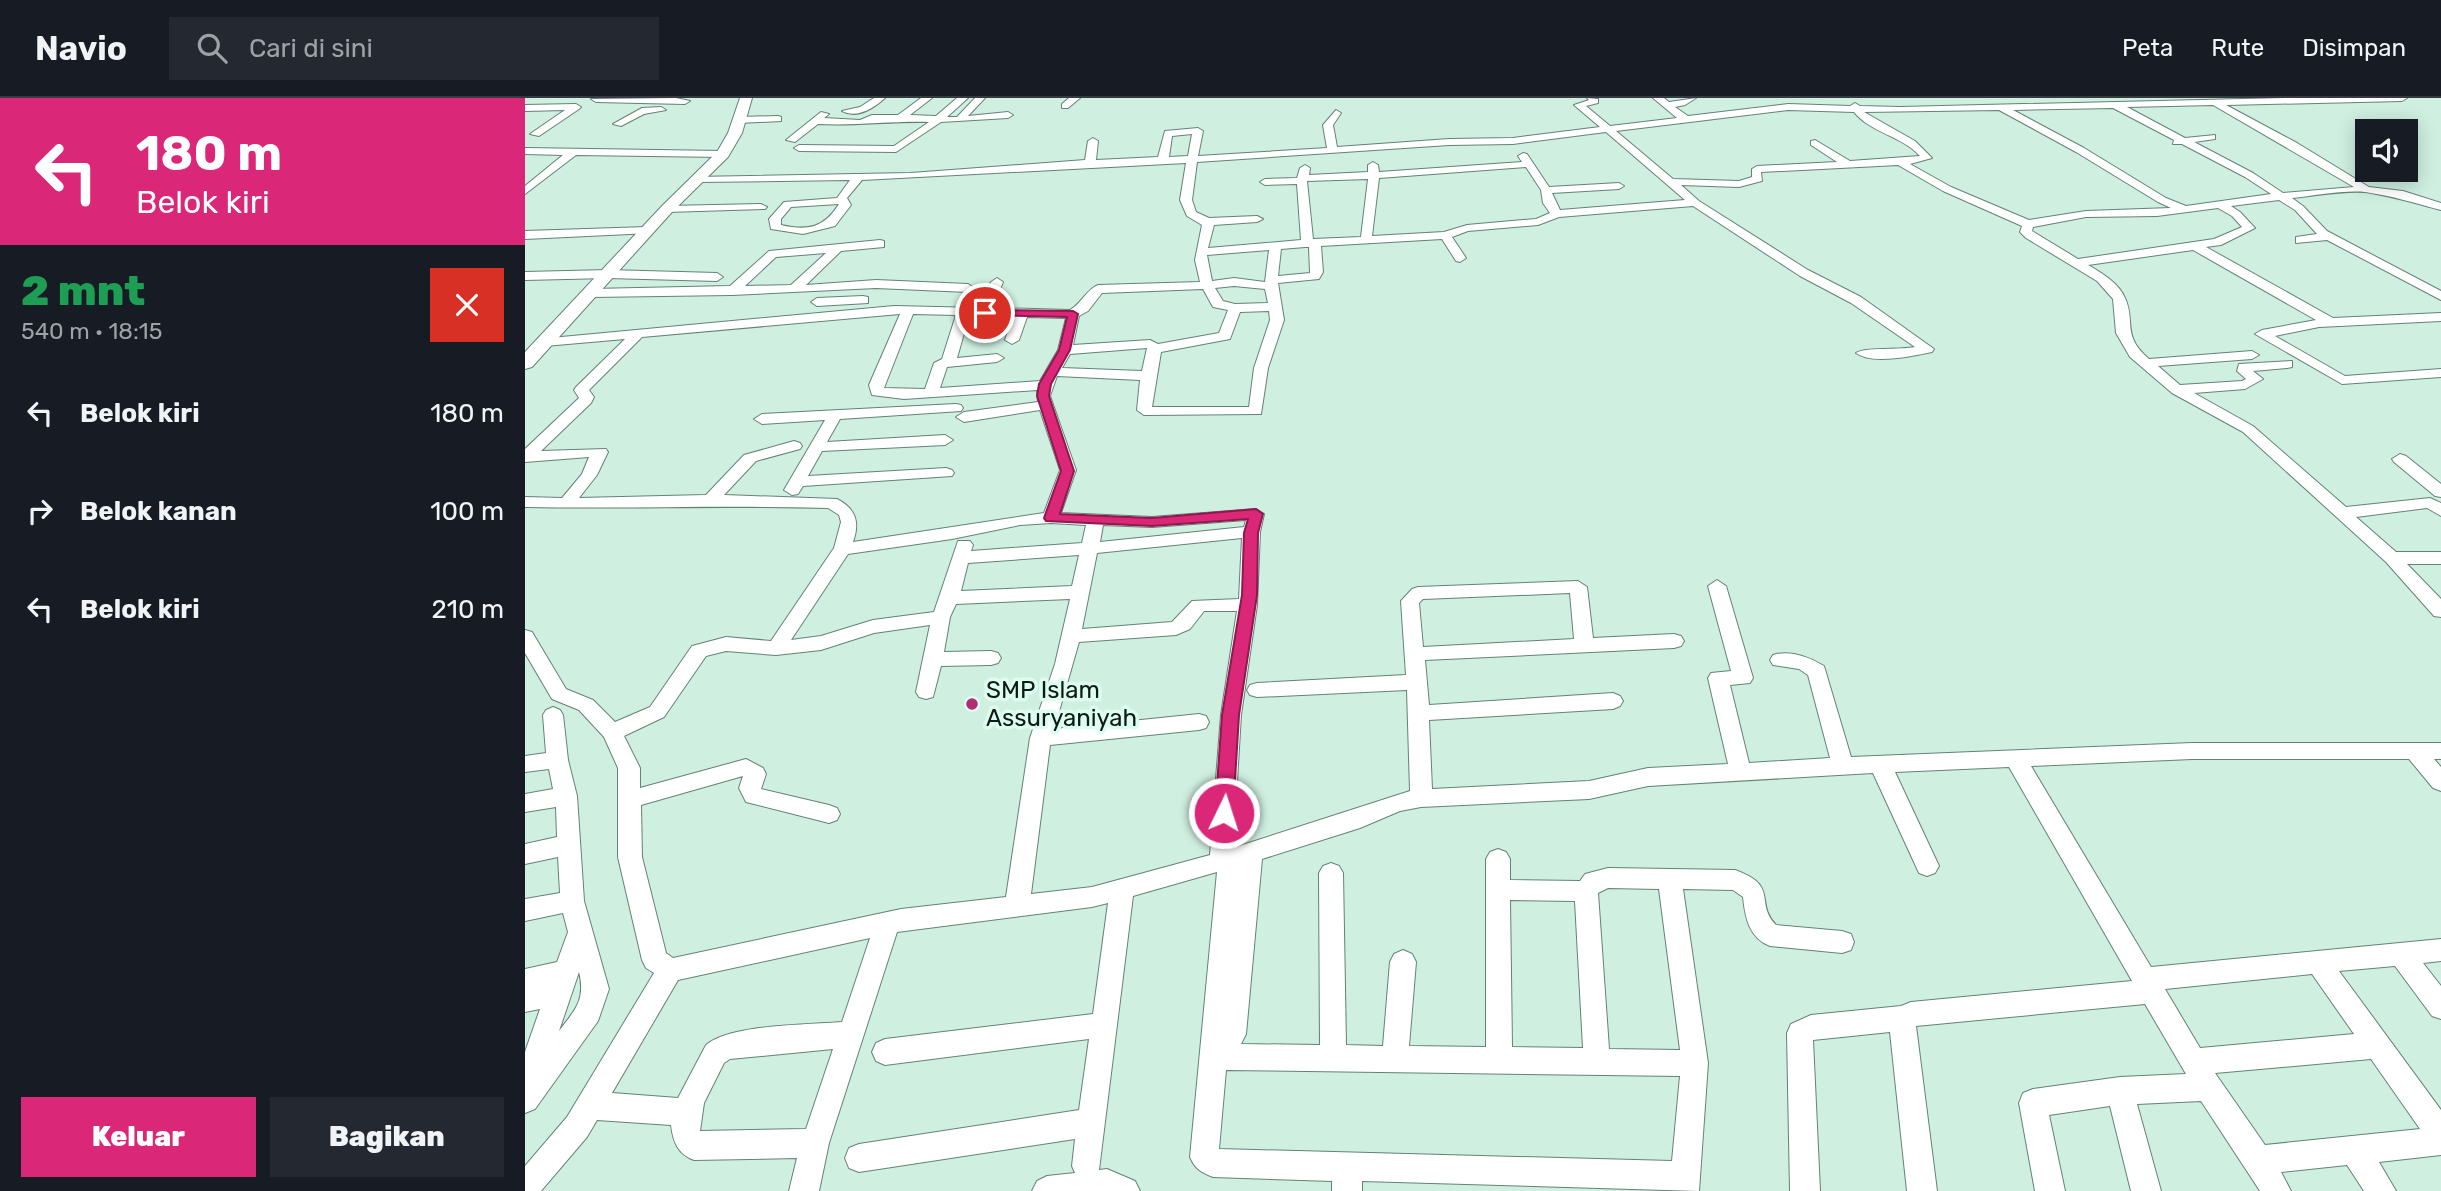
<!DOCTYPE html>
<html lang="id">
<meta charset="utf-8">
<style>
:root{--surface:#171b24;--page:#242831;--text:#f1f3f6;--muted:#9ea1a6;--line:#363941;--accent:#db2777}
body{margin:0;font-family:Rubik,sans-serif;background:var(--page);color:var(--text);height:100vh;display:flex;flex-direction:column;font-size:26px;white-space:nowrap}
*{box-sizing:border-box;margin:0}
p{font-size:23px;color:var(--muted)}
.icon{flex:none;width:38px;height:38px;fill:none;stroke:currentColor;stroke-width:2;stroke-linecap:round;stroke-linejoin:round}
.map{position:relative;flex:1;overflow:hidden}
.sheet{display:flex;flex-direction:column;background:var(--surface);width:525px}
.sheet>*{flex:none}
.banner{background:#db2777;color:#fff;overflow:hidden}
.controls{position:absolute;left:1830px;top:21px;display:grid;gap:14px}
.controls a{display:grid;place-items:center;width:63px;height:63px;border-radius:0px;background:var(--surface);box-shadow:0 4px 18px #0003;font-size:35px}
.pin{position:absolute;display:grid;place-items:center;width:60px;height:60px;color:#fff;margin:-30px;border:4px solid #fff;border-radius:50%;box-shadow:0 2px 7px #0007}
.me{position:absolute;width:77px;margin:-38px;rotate:4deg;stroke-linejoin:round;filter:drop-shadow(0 0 5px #0008)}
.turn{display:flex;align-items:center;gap:24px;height:147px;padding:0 21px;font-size:32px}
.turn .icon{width:91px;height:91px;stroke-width:2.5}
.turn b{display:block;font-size:49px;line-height:60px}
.round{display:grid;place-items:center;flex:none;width:74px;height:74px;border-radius:0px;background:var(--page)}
.headline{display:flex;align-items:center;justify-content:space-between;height:119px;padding:0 21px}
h1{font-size:42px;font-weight:800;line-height:52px;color:#1e9e55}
.cta{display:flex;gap:14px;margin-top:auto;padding:14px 21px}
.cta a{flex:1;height:80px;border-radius:0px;background:var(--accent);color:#fff;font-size:28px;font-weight:800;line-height:80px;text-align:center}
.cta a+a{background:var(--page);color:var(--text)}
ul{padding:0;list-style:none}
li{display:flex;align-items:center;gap:21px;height:98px;padding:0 21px}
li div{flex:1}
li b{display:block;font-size:26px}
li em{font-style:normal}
header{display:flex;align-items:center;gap:42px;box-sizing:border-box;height:98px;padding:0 35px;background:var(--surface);border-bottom:2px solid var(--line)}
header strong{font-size:33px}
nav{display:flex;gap:38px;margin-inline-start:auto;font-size:24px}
.search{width:490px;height:63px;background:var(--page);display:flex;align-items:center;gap:18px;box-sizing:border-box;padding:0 24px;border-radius:0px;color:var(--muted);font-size:26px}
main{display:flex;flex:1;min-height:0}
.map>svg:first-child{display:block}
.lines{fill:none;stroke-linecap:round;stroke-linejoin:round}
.minor-casing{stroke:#648276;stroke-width:2}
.major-casing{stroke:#648276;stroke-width:2}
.minor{fill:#fff;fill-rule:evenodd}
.major{fill:#fff;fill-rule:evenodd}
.route{fill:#db2777;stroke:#8e194d;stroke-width:2}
.poi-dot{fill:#b12c73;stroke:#dcfdef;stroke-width:2.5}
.labels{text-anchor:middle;stroke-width:7;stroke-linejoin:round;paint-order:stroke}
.poi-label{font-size:24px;fill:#0e1a15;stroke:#dcfdef;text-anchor:start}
</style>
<header>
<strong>Navio</strong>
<div class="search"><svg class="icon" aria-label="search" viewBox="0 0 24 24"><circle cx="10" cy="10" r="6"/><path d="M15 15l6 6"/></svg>Cari di sini</div>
<nav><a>Peta</a><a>Rute</a><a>Disimpan</a></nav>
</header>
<main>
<section class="sheet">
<div class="banner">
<div class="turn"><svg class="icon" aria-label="left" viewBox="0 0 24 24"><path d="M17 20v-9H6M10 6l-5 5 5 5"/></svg><div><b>180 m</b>Belok kiri</div></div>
</div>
<div class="headline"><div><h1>2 mnt</h1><p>540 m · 18:15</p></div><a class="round" style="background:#d93025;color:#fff"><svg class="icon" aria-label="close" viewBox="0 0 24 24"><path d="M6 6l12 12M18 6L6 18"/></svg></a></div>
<ul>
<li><svg class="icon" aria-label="left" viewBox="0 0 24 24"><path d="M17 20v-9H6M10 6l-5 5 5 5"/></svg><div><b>Belok kiri</b></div><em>180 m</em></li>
<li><svg class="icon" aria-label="right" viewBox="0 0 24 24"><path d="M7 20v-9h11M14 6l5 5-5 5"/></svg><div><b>Belok kanan</b></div><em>100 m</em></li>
<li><svg class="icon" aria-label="left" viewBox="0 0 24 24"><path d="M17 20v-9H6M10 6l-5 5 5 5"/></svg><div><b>Belok kiri</b></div><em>210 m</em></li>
</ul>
<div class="cta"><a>Keluar</a><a>Bagikan</a></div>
</section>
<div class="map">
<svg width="1916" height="1093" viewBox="0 0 1916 1093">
<rect width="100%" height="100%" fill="#cfefe1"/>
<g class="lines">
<defs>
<g id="minor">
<polygon points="151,0 165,3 160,6 71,4 66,1"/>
<path d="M349,0H360C349,10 332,21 317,13L335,9Z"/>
<path d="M396,0H407L385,17L411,18L432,0H443L422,19H432L450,0H460L443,18L483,14L488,17L483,20L416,24L371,54L274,53L269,50L274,47L369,48L404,24C365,23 331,28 293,26L270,44L261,42L296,14L304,16L299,20L335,22L347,17H373Z"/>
<polygon points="544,0 555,0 543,10 537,10 537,6"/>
<path d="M1062,0L1073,1V5L1061,8L1085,28L1152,20L1128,0H1139L1144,4L1171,0L1160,7L1150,9L1163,18L1263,6L1325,8L1330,5L1335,8L1375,9L1760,0H1882L1877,3L1701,7L1772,45L1844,89L1878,93L1916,105V112C1889,105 1868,98 1840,94C1817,92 1790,98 1767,100L1778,108L1802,133L1916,193V202L1802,142L1771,145V139L1792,136L1770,112L1754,102L1706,108L1715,114L1730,130L1696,147L1681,149L1808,220L1916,215V223L1794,229L1750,238L1820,278L1916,271V279L1817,286L1730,236L1737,232L1791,222L1668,152L1563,167C1575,174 1594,185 1600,200C1611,224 1596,237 1624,261L1727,253L1734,257L1727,261L1633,268L1655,287L1717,283L1721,281L1712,273L1714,266L1767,263V269L1762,270L1728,273L1738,281L1720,291L1669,295L1728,328L1821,409L1905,400L1916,405V418L1902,410L1831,419L1871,454H1916V466H1882L1916,501V519L1909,518L1861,464L1718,334L1647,295L1605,259L1591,235L1588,201L1572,183L1501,140L1495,134L1497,128L1418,93L1373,67L1236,74L1237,83L1214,89L1156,87L1174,103L1283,172L1336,199L1409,251L1407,254C1388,258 1347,267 1331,255C1338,249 1376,252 1390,249L1326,205L1275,178L1168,108L1034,119L1013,127L943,133L927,139L941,160L935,164L931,163L917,141L796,148L798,174L794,181L753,185L759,222L743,270L736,316L619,317L612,312L615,282L532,278L525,298L551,372L536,415L627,419L731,411L739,416L735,434L732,507L716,617L708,750L885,693L882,592L732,599L725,597L722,592L725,587L732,585L881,577L876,503L887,491L893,489L1053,483L1062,489L1068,540L1149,536L1156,538L1159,543L1156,548L1149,550L900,562L904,607L1088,595L1095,598L1098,603L1095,608L1088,611L904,622L907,691L1064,683L1123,670L1203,666L1183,580L1186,575L1206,573L1183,488L1192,482L1201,488L1228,580L1225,585L1205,587L1224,665L1305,660L1283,577L1274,571L1248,567L1245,562L1248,557C1265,552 1284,559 1299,568L1326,659L1667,645H1916V661H1909L1916,669V693L1908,690L1884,661H1667L1506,668L1626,869L1916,841V863L1898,865L1916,888V921L1907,918L1870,868L1814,873L1916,1012V1057L1854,1064L1871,1093H1839L1822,1067L1756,1074L1766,1093H1735L1676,1003L1612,1006L1636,1093H1606L1585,1008L1524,1017L1540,1093H1510L1494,1005L1498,995L1508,991L1595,979L1661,976L1620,906L1391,928L1412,1093H1382L1365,934L1288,942L1295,1093H1265L1262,935L1266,926L1286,917L1376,908L1386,904L1607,883L1484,669L1370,674L1414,768L1410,775L1402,778L1394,775L1348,675L1123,688L1064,701L896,709L875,713L835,730L737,761L721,936L716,946L795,947L794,775L798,768L806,765L814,768L818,775L821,947L858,948L865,864L869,856L878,852L887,856L891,864L884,948L961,949V761L965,754L973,751L981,754L985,761V782L1055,783L1060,776L1083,770L1210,772C1255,788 1229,804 1251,827L1317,833L1326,836L1329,844L1326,852L1317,855L1245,848C1224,840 1220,819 1218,799L1208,792L1158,791L1183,965L1174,1093L837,1083V1093H807V1083L688,1079C676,1074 670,1071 665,1059L692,774L608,798L574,1072L582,1071L610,1083L615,1093H507L512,1083L522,1078L550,1075L547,1068L550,1041L334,1074L324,1070L320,1060L324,1050L334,1046L554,1012L564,941L360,967L351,963L347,954L351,945L360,941L568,916L583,805L567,809L372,834L304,1045L294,1093H264L272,1060L169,1062C153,1056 148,1044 146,1027L72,1022L62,1039L16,1093H0V1068L42,1019L129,875L121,870L117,862L93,759V670L79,639L54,612L27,601L0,555V532L7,534L41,591L68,602L90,624L125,609L167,548L201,539L246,543L309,450L316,424L314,417L303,410C202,407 101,411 0,409V399L37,400L57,376L64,359L0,364V351L54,300L49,292L51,289L100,241L20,248L15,247V241L369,208L455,210L466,184L472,180L478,184L468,210L545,212C556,206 562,191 573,187L675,184L670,162L677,127L662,118L655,102L661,65L337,82L322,100L326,107L310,128L278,136L246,131L244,121L259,104L312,100L325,82L173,84L169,83V79L386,75L560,62L563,43L568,40L573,43L571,62L633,59L640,33L673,30L678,33L673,58L802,50L798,27L811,12L816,15L808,27L812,49L924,41L988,40L1075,29L1049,7L1064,2ZM1688,7L1829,89L1758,95L1728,75L1669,44L1690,41V37L1660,40L1602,9ZM1588,10L1649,42L1648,46H1657L1720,79L1746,96L1661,108L1641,100L1559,50L1488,12ZM1263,12L1329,14C1346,35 1377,38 1395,58L1325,63L1290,42L1286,43V47L1312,64L1232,68L1227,71V79L1214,83L1148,81L1091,33ZM1474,12L1551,54L1633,104L1646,110L1561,113L1504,122L1426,89L1385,66L1407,60L1390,43L1339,14ZM1081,34L1160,102L1035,112L1027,95L1094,91L1099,88L1094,85L1024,89L1002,56L998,55L993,58L997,64L854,74L853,67L848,64L843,67V74L784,77L785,70L780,67L775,70L772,80L740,81L735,84L740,87L772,86L776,142L683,150L689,127L732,124L738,121L732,118L684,120L671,114L667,102L672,64L924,47L988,46ZM667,36L663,58L644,59L647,38ZM1001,69L1016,92L1018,105L1025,115L1011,121L942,127L919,134L847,138L854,80ZM843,81L836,139L788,141L782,83ZM314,106C299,130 283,133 256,127V121L266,109ZM1693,110L1707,118L1717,129L1689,141L1553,161L1507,133L1508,129L1561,119L1632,118ZM780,149H784L785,175L753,178L756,151ZM744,152L740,184L709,180L687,183L682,157ZM709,188L740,191L743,205L710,206L698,203L690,190ZM678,191L688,209L703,212L694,235L633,246L625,242L548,247L554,218L563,213L577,195ZM744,213L745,222L729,270L724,309H627L636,254L705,241L715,214ZM375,216L344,287L347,297L379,301L512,292L513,304L439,314L431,319L439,324L515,312L535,372L519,415L328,444C335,424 331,411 312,401L199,397L231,363L275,351L277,348L275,345L269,343L219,357L181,397L54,400L72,377L83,354L81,351L16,353L66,305L69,299L64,292L117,239ZM388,216L431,217L417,261L409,265L400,291L359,290ZM444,218L488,219L480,242L487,246L494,242L502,219L541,220L533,252L515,283L415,290L422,269L472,264L479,260L472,256L432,260ZM622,250L617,273L537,270L545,256ZM721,422L719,429L575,444L578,427L627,429ZM526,425L561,427L557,445L446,453L448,447L445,443H433L409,514L348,522L296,538L266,542L323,456L427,441L495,427ZM717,440L714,501L667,503L647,524L557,531L572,455ZM554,457L547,488L436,493L443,465ZM1045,495L1049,541L898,549L894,505L898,501ZM545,501L530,566L505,640L481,799L376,811L148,860L141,855L117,759L116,707L218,678L214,690L221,704L304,725L312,722L315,716L312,710L304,707L236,691L241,676L238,670L221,661L115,690V670L99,638L139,619L181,558L201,553L251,557L296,552L349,535L405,527L391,594L394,599L401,601L408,599L416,568L466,567L473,565L476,560L473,555L466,553L419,554L425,519L431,506ZM679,513H712L696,617L685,757L567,789L506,796L525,647L674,632L681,630L684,624L681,618L674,616L529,631L554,544L651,537L665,531ZM1083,790L1134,791L1155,952L1084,951L1073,795ZM985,802L1050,803L1058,950L987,949ZM345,840L317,924C283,927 205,926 181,947L153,1000L87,995L153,882ZM1787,876L1829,936L1675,950L1640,891ZM308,951L281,1031L175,1033L179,1005L199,965L205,961ZM1846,961L1895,1031L1740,1047L1690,975ZM701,972L1155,978L1147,1063L694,1051Z"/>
<polygon points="51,6 56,9 54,11 14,38 5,36 40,12 0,13 0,7"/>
<polygon points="117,10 136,9 141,12 119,16 96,28 88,26"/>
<polygon points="253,18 256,19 256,23 213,25 208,22 213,19"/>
<polygon points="0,50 198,53 203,56 198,59 51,57 0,96 0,88 38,57 0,56"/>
<polygon points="236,106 242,109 240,111 142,114 136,111 142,108"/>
<polygon points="122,129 128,133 126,135 0,141 0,133"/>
<path d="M355,142L359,143V149L316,153L281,187L351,182L443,186L449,190L443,194L351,190L207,197L67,199L61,195L67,191L205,188L244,153ZM301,155L266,187L220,188L251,159Z"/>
<polygon points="83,172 192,175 198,179 192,183 83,180 0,182 0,174"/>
<polygon points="338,198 343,199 343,205 292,208 286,204 292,200"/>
<polygon points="431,306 436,307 438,310 436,313 315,321 302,344 420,337 428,342 420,347 297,353 283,378 421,370 427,372 429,375 427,378 278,388 273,396 267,397 259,392 300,322 237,326 229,321 237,316"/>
<polygon points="1875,356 1881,358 1916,386 1916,399 1910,398 1869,364 1867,361"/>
<path d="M28,609L35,612L38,617L43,662L52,698L59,803L84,891L73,923L10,1011L0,1015V954L15,911L0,914V871L32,864L43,834L38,815L0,823V801L35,795L33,759L0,766V746L32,739L31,709L0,714V696L28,691L24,671L0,674V658L21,655L18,617L21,612ZM54,874C61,902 50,912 34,933Z"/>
</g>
<polygon id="major" points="215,0 227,0 217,35 203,59 147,114 7,269 0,271 0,254 137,108 192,54 203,35"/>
</defs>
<use href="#minor" class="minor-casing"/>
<use href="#major" class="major-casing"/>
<use href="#minor" class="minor"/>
<use href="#major" class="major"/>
</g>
<polygon class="route" points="460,212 548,213 553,216 545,252 526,286 524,298 549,373 535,416 627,420 731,411 738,416 733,435 732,497 714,617 708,715 706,720 699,723 693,720 690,715 697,617 717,497 719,435 723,421 627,428 521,423 519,420 536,373 512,298 514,286 534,252 542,219 456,217 456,213"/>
<circle class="poi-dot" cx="447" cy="606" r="7"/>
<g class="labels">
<g class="poi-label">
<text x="461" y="600">SMP Islam<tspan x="461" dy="28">Assuryaniyah</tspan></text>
</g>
</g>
</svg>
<div class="controls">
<a><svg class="icon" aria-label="sound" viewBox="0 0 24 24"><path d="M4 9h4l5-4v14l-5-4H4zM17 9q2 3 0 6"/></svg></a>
</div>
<div class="pin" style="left:460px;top:215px;background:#d93025"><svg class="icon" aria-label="arrive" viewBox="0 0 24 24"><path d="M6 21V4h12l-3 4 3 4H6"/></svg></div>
<svg class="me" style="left:699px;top:715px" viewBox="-20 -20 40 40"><circle r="17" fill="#db2777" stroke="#fff" stroke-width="3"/><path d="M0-11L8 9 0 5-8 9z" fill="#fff"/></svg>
</div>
</main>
